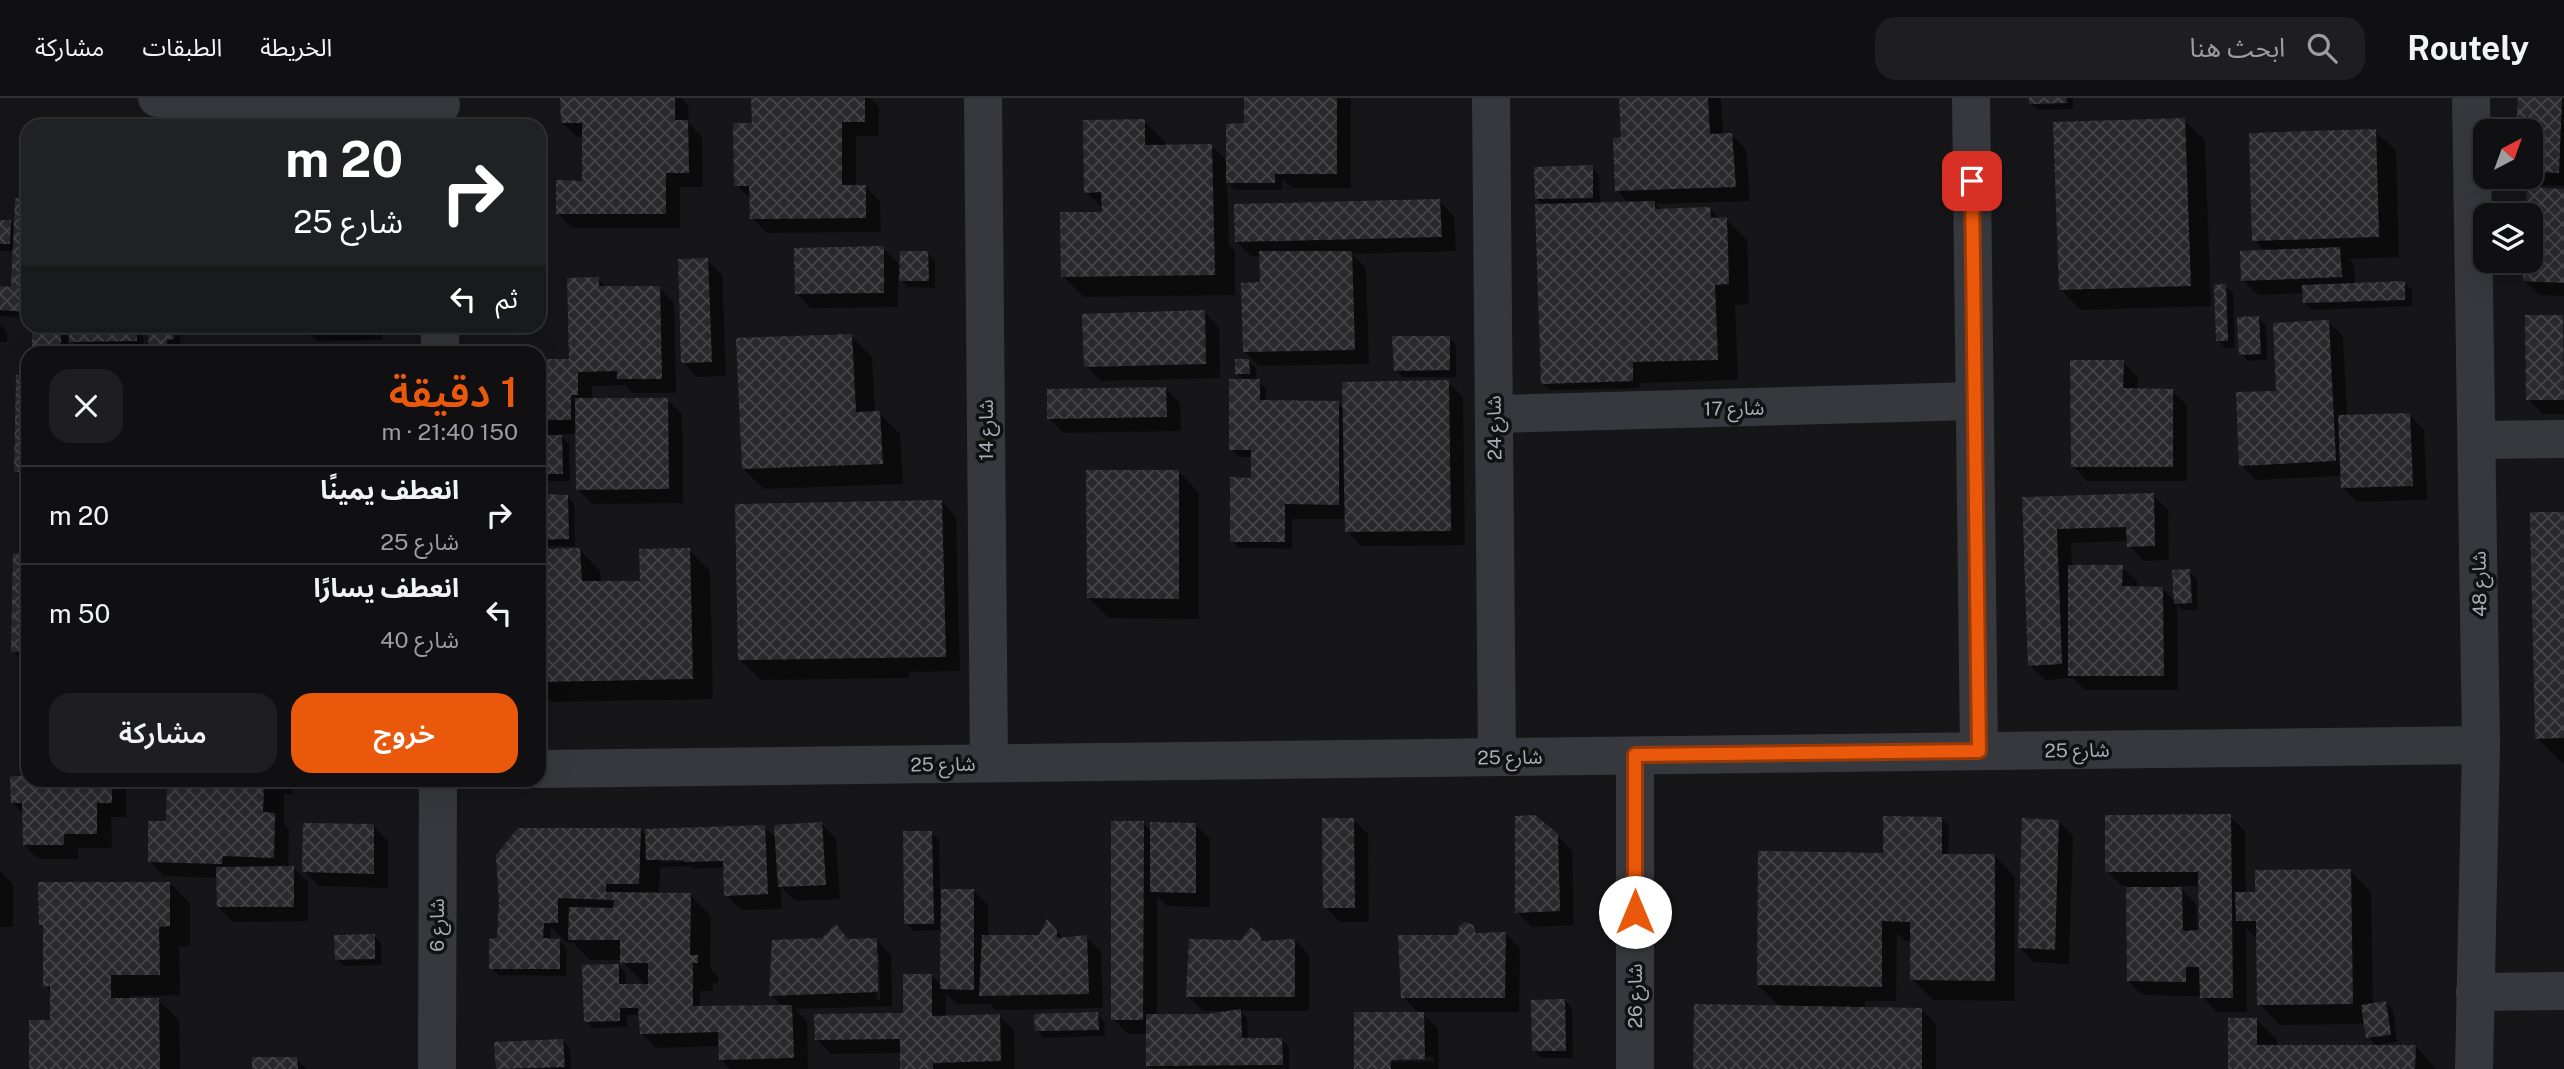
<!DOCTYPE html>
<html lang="ar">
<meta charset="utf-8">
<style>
body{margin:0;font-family:"Public Sans","Noto Sans Arabic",sans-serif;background:#1e1e20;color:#f1f3f6;direction:rtl;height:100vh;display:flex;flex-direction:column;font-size:26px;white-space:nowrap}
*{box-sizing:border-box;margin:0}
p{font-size:23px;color:#9c9d9f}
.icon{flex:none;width:38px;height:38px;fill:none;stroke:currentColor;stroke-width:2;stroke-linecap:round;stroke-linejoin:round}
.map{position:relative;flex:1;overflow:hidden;direction:ltr}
.side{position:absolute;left:21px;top:248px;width:525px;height:441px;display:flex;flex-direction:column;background:#101012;border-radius:21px;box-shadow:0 7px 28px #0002,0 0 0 2px #303032;direction:rtl}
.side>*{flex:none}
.hud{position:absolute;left:21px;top:21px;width:525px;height:214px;border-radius:21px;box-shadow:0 7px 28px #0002,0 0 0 2px #303032;direction:rtl;background:#202124;color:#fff;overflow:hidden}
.needle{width:46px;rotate:41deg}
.controls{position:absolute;left:2473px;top:21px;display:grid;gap:14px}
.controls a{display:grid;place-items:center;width:70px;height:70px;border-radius:14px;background:#101012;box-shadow:0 7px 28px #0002,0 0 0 2px #303032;font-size:35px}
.pin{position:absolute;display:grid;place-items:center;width:60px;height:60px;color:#fff;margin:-30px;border-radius:14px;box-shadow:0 4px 10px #0006}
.me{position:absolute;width:77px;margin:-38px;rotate:0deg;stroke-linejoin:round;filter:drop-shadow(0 0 5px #0008)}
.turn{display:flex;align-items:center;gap:24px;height:147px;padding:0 28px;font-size:32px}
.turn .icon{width:91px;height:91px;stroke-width:2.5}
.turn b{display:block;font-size:49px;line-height:60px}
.then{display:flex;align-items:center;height:66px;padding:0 28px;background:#0003;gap:14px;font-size:26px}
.round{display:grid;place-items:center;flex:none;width:74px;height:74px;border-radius:21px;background:#1e1e20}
.headline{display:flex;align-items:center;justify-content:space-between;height:119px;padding:0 28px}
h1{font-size:42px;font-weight:600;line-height:52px;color:#ea580c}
.button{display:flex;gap:14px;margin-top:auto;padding:14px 28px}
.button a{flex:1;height:80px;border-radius:21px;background:#ea580c;color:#fff;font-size:28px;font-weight:600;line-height:80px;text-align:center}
.button a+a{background:#1e1e20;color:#f1f3f6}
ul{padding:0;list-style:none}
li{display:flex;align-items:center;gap:21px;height:98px;padding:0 28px;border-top:2px solid #303032}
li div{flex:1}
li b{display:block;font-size:26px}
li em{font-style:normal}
header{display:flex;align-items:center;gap:42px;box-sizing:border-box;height:98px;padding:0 35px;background:#101012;border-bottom:2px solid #303032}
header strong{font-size:33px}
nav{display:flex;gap:38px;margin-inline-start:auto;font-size:24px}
.search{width:490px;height:63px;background:#1e1e20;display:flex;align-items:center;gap:18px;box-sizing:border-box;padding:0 24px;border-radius:21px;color:#9c9d9f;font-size:26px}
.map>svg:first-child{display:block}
.shadow{fill:#0007;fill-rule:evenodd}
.building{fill:url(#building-cross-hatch)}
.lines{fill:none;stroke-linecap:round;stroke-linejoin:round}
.minor{stroke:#37383d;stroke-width:38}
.route-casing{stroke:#983908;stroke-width:18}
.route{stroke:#ea580c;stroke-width:12}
.labels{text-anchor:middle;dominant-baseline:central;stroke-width:7;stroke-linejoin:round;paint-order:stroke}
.street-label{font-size:19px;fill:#a8adb8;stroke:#111113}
</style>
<header>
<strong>Routely</strong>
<div class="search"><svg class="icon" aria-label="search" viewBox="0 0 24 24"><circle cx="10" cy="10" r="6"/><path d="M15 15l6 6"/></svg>ابحث هنا</div>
<nav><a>الخريطة</a><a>الطبقات</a><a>مشاركة</a></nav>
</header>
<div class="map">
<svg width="2564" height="971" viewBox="0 0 2564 971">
<defs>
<pattern id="building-cross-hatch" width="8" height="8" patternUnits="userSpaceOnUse" patternTransform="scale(1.75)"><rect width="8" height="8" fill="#29292c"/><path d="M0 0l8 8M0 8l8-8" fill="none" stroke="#454548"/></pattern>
</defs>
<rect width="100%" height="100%" fill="#161618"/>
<g class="shadow">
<polygon points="562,0 681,0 688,7 689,25 702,39 703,89 680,89 680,130 572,130 558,115 584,84 584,39 577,39 562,25"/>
<polygon points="753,0 870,0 879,9 879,38 856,38 856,89 866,89 880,104 881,134 767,135 752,120 752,102 736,87 754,27"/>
<polygon points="1245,0 1351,0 1351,90 1292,90 1282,81 1282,92 1235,92 1227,84 1229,147 1235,153 1235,197 1084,199 1063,178 1104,115 1104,112 1086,94 1144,23 1165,44 1165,48 1211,47 1228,64 1246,27"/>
<polygon points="1621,0 1721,0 1723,37 1732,37 1746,52 1750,103 1656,106 1662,112 1709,111 1720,121 1726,121 1747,142 1749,206 1735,207 1738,282 1640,285 1640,290 1550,292 1543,285 1543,108 1536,100 1592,69 1599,77 1600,106 1629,105 1617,93 1623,41"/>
<polygon points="2031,0 2073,0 2073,11 2038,12 2031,5"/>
<polygon points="2519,0 2564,0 2564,88 2531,87 2523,79 2530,79 2530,33 2518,33"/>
<polygon points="2184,22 2205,42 2211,208 2081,212 2060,191"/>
<polygon points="2375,33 2396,53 2399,159 2349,161 2354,166 2355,186 2404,184 2412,192 2412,208 2312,212 2304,205 2304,195 2258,197 2243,182 2266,154 2254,142"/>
<polygon points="2529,91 2564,93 2564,198 2540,197 2525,183 2526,163 2530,163"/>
<polygon points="28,102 28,220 0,218 0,190 13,191 14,153 0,153 0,123 10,123 15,129"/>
<polygon points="1439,103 1454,118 1456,153 1352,156 1366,170 1369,266 1259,268 1245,254 1262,186 1261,158 1251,158 1237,144"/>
<polygon points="883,150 901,168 928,155 935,162 935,190 908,189 898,179 898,209 811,210 796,195"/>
<polygon points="707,162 722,177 726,278 697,279 683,264"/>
<polygon points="598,181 607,190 659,190 674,205 676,295 633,295 625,287 592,288 592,302 668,302 682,316 683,405 592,406 578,391 577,336 559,336 569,346 570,383 539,383 539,263 571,262"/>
<polygon points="2225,188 2233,195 2235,249 2225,250 2218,242"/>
<polygon points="1204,214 1219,229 1220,280 1101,283 1086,268"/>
<polygon points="2563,219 2564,316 2543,316 2528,301"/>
<polygon points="2258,220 2266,227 2267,262 2248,263 2241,256"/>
<polygon points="2328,224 2343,238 2347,319 2410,317 2424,332 2427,402 2357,404 2342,389 2342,378 2256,382 2241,367 2277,294"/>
<polygon points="0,227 7,234 7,244 0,244"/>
<polygon points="34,228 65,228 69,232 67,255 41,255 34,247"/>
<polygon points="70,228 142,228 144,249 79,251 71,243"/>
<polygon points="310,228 381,228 382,242 317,243 310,236"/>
<polygon points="173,231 180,239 181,248 174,248 174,256 151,256"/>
<polygon points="852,238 872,259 875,315 879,315 900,336 903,386 764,391 743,371"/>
<polygon points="1449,240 1456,247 1456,279 1403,279 1395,272"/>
<polygon points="1248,263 1256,270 1257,283 1266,290 1266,304 1338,304 1344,311 1448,284 1463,299 1465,447 1361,448 1347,433 1346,421 1292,421 1292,451 1239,450 1232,443 1252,381 1252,359 1239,359 1231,352 1244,283 1237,275"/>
<polygon points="2123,264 2138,279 2137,292 2172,293 2187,307 2187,383 2087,383 2073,368"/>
<polygon points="28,279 28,385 16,373"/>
<polygon points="1166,291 1180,305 1181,333 1064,335 1049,321"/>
<polygon points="1179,374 1199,395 1199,521 1109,520 1089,500"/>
<polygon points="2153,397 2168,412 2169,462 2144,463 2129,448 2129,443 2071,445 2072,468 2122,469 2137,483 2137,490 2162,490 2176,504 2189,473 2197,481 2198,512 2183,512 2177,506 2178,592 2085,592 2073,580 2045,582 2030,567 2024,401"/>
<polygon points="539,398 567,398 574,406 575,448 539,448"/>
<polygon points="942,404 956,419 960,573 909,574 909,580 761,582 740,562"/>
<polygon points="2564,416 2564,665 2562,665 2537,640"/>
<polygon points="580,452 600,473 601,485 642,484 689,452 710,473 713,601 551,604 539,592 539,453"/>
<polygon points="28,457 28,569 13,553"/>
<polygon points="28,639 28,682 126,682 126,719 111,719 112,750 78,750 78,761 39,761 24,747 24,716 12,704 24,680"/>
<polygon points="266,682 292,682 292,696 284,696 284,726 289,731 288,770 293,770 308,784 308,823 233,824 218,809 218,780 164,778 149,763 168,727"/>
<path d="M2230,718L2245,733L2246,795H2257L2350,773L2371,794L2373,907L2386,905L2393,912L2397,944L2379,946V948H2416L2436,971H2230L2256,921L2277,942V949L2377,948L2368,939L2366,926L2280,927L2259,906L2258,842L2246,830L2247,914H2216L2202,898L2143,897L2128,883L2127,788H2122L2107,773ZM2178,788H2200L2201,834H2197L2196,806Z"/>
<polygon points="1941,720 1949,728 1948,757 1995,758 2015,779 2015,903 1933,902 1912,881 1912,843 1905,843 1897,835 1896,903 1865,903 1865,910 1922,912 1936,926 1936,971 1695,971 1780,909 1758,887 1885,757"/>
<polygon points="1354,722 1368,736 1369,824 1340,824 1325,809"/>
<polygon points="2058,723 2073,738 2069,866 2034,864 2020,850"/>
<polygon points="1143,725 1152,734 1195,726 1210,741 1210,809 1167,808 1157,799 1157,918 1225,916 1225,913 1203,913 1188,899 1242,844 1258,837 1265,844 1295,842 1309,857 1309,913 1240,913 1247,920 1248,942 1281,941 1289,949 1289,971 1151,971 1147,967 1147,936 1128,936 1113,921"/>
<path d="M822,726L836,741L840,801L795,803L781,789L782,811L741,812L726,797L725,769L693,771L691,768L660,769L659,797H690L711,818L710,870L718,879V885H713V893H700V910L783,909L771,897L836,828L850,843L877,842L891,857L892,908L795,911L807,923L808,971H730L720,961V948L656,950L641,935L640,917H627V929L593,930L585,923L618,867L626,875V888L645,887L621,862H590L573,845H567L551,829L550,842H559L567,850L566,878L498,877L491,870L498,842L640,731L647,739L764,729L777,741ZM660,760H692V763L660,764ZM876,855H879L880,902H877Z"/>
<polygon points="374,728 388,743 388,790 319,788 304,773"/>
<polygon points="932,735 939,742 940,793 973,792 988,807 988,839 1040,839 1048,824 1064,841 1086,839 1101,854 1103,910 996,912 990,906 957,906 946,895 946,919 999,918 1014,932 1015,971 902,971 901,955 831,956 817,941 905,917 931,877 942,888 942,832 913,833 906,825"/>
<polygon points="1557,737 1572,753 1574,827 1532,829 1517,814"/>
<polygon points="0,773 13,786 13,829 0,829"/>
<polygon points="170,785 190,806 190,848 179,849 180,897 131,898 131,902 158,902 179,922 180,971 30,971 52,924 51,895 45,888 45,830 41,826"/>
<path d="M1472,829L1480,837L1505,835L1520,850L1519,914H1421L1438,930L1439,971H1356L1420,916L1403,899L1458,838ZM1434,959V963L1391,964L1388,961Z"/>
<polygon points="374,838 381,845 382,867 344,868 336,861"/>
<polygon points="1565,903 1572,910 1573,960 1541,960 1534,952"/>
<polygon points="1097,916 1104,923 1105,938 1044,940 1037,933"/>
<polygon points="563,943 570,950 571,971 497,971 496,945"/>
<polygon points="296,960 307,971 254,971"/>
</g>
<g class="building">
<polygon points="560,0 675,0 675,22 688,22 689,75 666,75 666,116 556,116 556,82 582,83 582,25 561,25"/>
<polygon points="751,0 865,0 865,24 842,24 842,87 866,87 866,120 750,121 749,88 734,88 733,25 752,25"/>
<polygon points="1244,0 1337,0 1337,76 1275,76 1275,85 1226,85 1226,26 1244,25"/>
<polygon points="1619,0 1708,0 1710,36 1732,35 1736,89 1615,93 1613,40 1621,39"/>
<polygon points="2029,0 2066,0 2067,5 2029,6"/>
<polygon points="2518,0 2562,0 2559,75 2530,74 2530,33 2516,33"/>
<polygon points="2185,20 2191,188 2059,192 2053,24"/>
<polygon points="1145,21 1145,47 1212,46 1215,177 1061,179 1060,114 1102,114 1101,94 1084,95 1083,22"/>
<polygon points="2376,31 2379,139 2252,143 2249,35"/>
<polygon points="1593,67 1593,100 1535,101 1534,69"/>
<polygon points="2527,89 2564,91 2564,185 2523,183 2524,163 2530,163 2530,117 2526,117"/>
<polygon points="15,100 28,101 28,214 0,212 0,188 11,189"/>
<polygon points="1440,101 1442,139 1235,144 1234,106"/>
<polygon points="1655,103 1655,111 1710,109 1711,120 1727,119 1729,186 1715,187 1718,262 1633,264 1633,283 1541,286 1535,106"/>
<polygon points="0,122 11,122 10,146 0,146"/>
<polygon points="884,148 884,195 795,196 794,150"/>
<polygon points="2340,149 2342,179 2241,183 2240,153"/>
<polygon points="900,153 928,153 929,183 899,183"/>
<polygon points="1259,153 1352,153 1355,252 1243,254 1241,185 1260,184"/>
<polygon points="708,160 712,264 681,265 678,161"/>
<polygon points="599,179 599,188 660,188 662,281 617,281 617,273 578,274 578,297 571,297 571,322 539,322 539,261 569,261 567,180"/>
<polygon points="2405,183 2405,202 2303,205 2302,187"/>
<polygon points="2226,186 2228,243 2216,243 2214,187"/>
<polygon points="1205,212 1206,266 1084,269 1082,216"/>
<polygon points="2525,217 2563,217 2564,302 2526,302"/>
<polygon points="2259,218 2261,256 2239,257 2237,219"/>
<polygon points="2329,222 2336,363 2239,368 2236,294 2276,293 2273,225"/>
<polygon points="32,228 61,228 61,249 32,248"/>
<polygon points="69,228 137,228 137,243 69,244"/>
<polygon points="308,228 375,228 375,235 308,237"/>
<polygon points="174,230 174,241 167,242 168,256 149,256 148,231"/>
<polygon points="852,236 856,314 880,313 883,366 742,371 736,240"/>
<polygon points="1392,238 1450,238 1450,272 1394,273"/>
<polygon points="1235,261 1249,261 1250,276 1235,276"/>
<polygon points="2070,262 2124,262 2123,290 2173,291 2173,369 2071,369"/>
<polygon points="16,277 28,277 28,374 14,374"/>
<polygon points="1229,281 1260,281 1260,302 1339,303 1339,407 1285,406 1285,444 1230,444 1230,379 1251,380 1251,352 1229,352"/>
<polygon points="1449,282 1451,433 1345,434 1342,284"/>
<polygon points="1166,289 1167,319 1047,321 1047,291"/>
<polygon points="575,300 668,300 669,391 576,392"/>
<polygon points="2410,315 2413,388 2341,390 2338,317"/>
<polygon points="539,337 562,337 563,376 539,376"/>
<polygon points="1086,372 1179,372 1179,501 1087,500"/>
<polygon points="2154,395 2155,448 2127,449 2126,429 2057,431 2062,566 2028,568 2022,399"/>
<polygon points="539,396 568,397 569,441 539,442"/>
<polygon points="942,402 946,559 738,562 735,406"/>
<polygon points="2530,414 2564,414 2564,640 2535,641"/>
<polygon points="580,450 582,483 640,483 639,451 690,450 693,581 539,584 539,451"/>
<polygon points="13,455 28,455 28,554 11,554"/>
<polygon points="2068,467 2123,467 2122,488 2163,489 2164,578 2068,578"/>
<polygon points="2190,471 2192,505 2174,506 2172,472"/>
<polygon points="22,637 28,637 28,682 112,682 112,705 97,705 97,736 64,736 64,747 23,747 22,705 11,705 10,678 22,678"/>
<polygon points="167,682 285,682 285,689 264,688 263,714 275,715 274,760 223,758 222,766 148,764 148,723 166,723"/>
<polygon points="2231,716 2233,900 2200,900 2199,869 2186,869 2186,884 2127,883 2126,789 2182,789 2183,833 2199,832 2198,774 2105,774 2105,717"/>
<polygon points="1535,717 1558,736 1560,813 1515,815 1515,718"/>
<polygon points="1883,718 1942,719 1942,756 1995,756 1995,883 1910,882 1910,824 1882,823 1882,889 1757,887 1758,753 1883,755"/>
<polygon points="1322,720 1354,720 1355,810 1323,810"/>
<polygon points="2022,720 2059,722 2055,852 2018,850"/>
<polygon points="1111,723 1144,723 1143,922 1111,922"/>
<polygon points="822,724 826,787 778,789 774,727"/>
<polygon points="1150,724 1196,725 1196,795 1150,794"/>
<polygon points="303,725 374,726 374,776 302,774"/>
<polygon points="765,727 768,796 724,798 723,763 684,764 684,762 646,762 645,731"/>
<polygon points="518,730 641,730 639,786 606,786 606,794 691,795 690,857 698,857 698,865 693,865 693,908 792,907 794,960 719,962 718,934 640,936 638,910 620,910 620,923 584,924 582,867 619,866 619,886 648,886 648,865 620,865 620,842 568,842 569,809 613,810 614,802 558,800 558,825 544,825 543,840 560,841 560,871 489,871 489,841 497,840 499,805 496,757"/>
<polygon points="903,733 932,733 934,826 904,826"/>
<polygon points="294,768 294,809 217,809 216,769"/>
<polygon points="2351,771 2353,906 2257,907 2256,823 2236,823 2235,794 2255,794 2255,772"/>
<polygon points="38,784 170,784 170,828 159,829 160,877 111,877 111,900 159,900 160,971 29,971 29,922 50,922 50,888 43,889 43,827 39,827"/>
<polygon points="941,791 974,791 974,892 940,891"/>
<polygon points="1047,821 1057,833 1057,840 1087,837 1089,896 979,898 982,837 1039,837"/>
<polygon points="1465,824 1473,827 1476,835 1506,834 1505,900 1401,900 1398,837 1457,837 1460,827"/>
<polygon points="836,826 848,841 877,840 878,894 769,898 772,842 822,840"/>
<polygon points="1251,829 1259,835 1262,843 1295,841 1295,899 1186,899 1189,841 1241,842"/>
<polygon points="375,836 375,861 335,862 334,837"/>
<polygon points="903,876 932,876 932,918 1000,916 1001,963 933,965 933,971 900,971 900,941 815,942 814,916 903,915"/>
<polygon points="1565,901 1566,953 1532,953 1531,902"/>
<polygon points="2386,903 2391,937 2366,940 2361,907"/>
<polygon points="1694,906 1922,910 1922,971 1693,971"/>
<polygon points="1241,911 1242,940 1282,940 1283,967 1146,968 1146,916 1208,916"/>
<polygon points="1098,914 1099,932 1035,933 1034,916"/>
<polygon points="1354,914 1424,914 1425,961 1391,962 1391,971 1354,971"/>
<polygon points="2228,920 2257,920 2257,947 2416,947 2415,971 2228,971"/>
<polygon points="563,941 565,969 496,971 494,944"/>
<polygon points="252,959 297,959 298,971 252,971"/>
</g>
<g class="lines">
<g class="minor">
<polyline points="157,0 441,7"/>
<polyline points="983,0 989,665"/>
<polyline points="1491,0 1497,659"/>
<polyline points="1971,0 1979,653"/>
<polyline points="2471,0 2481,647 2474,971"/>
<polyline points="440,256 440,228"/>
<polyline points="1494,316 1975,303"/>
<polyline points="2477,342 2564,341"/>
<polyline points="1635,658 1635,971"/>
<polyline points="539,671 2481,647"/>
<polyline points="2475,894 2564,893"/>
<polyline points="437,971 438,682"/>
</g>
</g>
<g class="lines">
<g class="route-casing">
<polyline id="route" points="1635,814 1635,657 1979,653 1972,83"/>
</g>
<use href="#route" class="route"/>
</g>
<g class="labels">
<g class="street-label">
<text transform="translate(1734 310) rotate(-1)">شارع 17</text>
<text transform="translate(1494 330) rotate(-91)">شارع 24</text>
<text transform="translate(986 332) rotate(-90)">شارع 14</text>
<text transform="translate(2479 486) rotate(-91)">شارع 48</text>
<text transform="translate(2077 652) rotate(-1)">شارع 25</text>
<text transform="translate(1510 659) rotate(-1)">شارع 25</text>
<text transform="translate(943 666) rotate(-1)">شارع 25</text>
<text transform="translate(437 827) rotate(-90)">شارع 6</text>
<text transform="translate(1635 898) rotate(-90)">شارع 26</text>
</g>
</g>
</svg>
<div class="controls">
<a><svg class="needle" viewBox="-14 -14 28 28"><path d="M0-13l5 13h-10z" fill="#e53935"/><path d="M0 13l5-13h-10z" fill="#9c9d9f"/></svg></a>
<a><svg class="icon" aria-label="layers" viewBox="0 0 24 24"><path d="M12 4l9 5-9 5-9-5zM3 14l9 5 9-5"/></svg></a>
</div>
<div class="pin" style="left:1972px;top:83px;background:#d93025"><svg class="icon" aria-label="arrive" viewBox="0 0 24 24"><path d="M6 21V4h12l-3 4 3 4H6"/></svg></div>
<svg class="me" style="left:1635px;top:814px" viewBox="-20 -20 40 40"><circle r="19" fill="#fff"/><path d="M0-13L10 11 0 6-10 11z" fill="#ea580c"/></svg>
<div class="hud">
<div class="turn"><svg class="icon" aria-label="right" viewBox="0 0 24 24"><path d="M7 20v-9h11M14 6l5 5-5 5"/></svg><div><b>20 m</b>شارع 25</div></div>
<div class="then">ثم<svg class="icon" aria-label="left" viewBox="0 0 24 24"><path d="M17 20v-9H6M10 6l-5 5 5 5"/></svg></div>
</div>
<section class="side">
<div class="headline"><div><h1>1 دقيقة</h1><p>150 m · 21:40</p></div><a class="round"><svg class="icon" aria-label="close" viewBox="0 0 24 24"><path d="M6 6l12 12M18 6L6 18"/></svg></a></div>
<ul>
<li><svg class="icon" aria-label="right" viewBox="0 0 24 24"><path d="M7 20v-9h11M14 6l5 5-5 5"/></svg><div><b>انعطف يمينًا</b><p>شارع 25</p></div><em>20 m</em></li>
<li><svg class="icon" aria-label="left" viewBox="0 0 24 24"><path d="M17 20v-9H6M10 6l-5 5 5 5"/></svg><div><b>انعطف يسارًا</b><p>شارع 40</p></div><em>50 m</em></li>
</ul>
<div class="button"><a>خروج</a><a>مشاركة</a></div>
</section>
</div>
